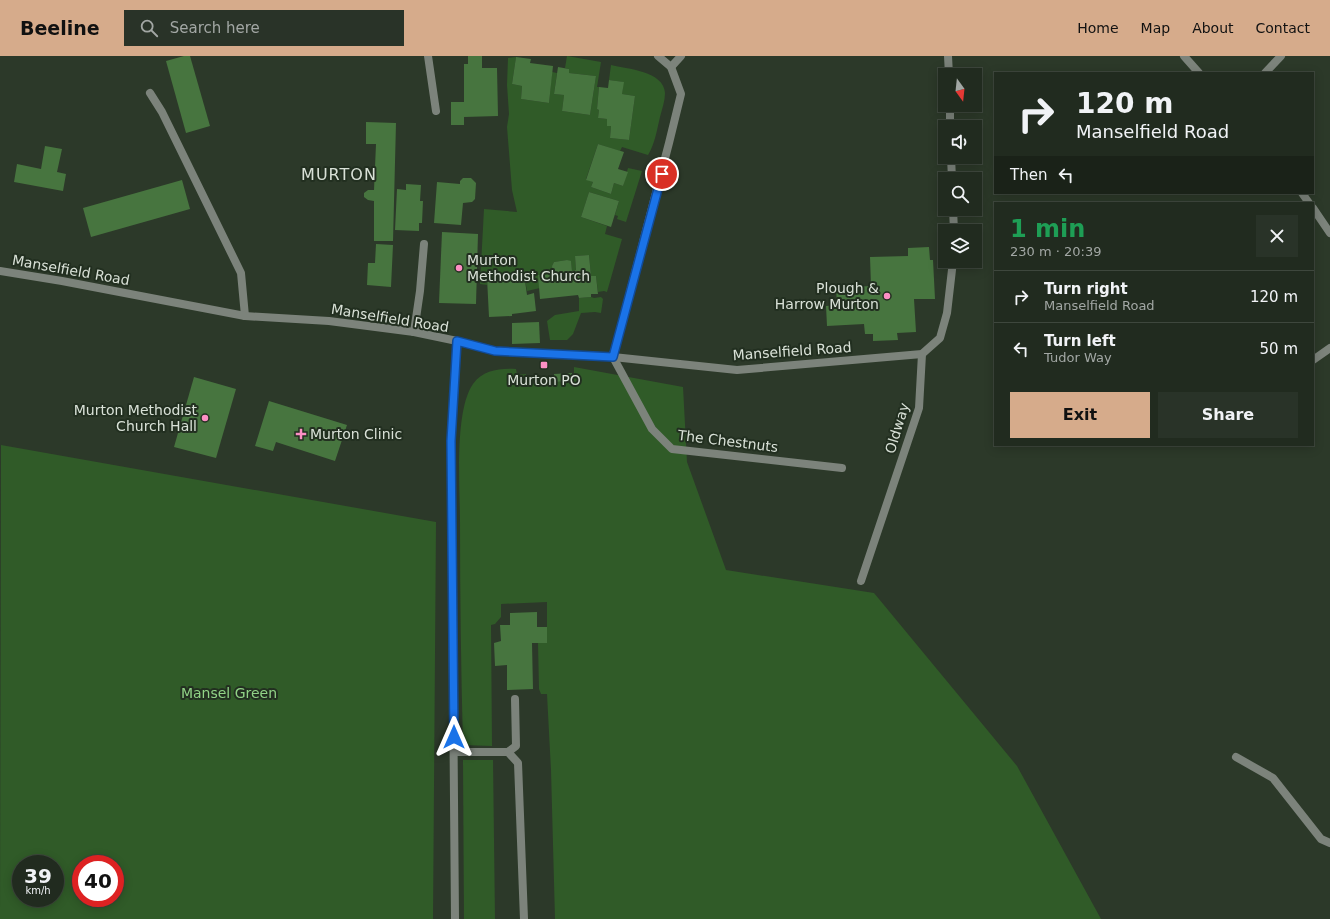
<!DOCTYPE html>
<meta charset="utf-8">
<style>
body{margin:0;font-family:"DejaVu Sans",sans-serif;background:#293328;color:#f1f3f6;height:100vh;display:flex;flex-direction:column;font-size:15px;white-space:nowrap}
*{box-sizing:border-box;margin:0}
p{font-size:13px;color:#a2a7a4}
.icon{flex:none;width:22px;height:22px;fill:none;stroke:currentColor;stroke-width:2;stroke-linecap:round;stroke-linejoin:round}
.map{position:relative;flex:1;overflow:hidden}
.details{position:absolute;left:994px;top:146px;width:320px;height:244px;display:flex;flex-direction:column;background:#212b1f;border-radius:0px;box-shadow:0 2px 10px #0003,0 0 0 1px #3e473d}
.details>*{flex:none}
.top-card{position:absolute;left:994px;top:16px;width:320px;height:122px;border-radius:0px;box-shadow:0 2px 10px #0003,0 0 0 1px #3e473d;background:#212b1f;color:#f1f3f6;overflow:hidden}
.needle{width:26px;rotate:165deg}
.fabs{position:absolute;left:938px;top:12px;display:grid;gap:8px}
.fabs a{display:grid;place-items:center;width:44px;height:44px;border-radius:0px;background:#212b1f;box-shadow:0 2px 10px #0003,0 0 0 1px #3e473d;font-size:20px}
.speed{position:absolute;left:12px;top:799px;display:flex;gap:8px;font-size:20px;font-weight:700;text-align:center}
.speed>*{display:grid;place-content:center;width:52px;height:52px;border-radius:50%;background:#212b1f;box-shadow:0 2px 10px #0003,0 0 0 1px #3e473d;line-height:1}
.speed small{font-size:10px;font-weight:400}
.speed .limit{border:6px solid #d22;background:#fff;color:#111}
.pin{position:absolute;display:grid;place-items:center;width:34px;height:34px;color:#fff;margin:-17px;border:2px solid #fff;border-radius:50%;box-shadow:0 1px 4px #0007}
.me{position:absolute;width:44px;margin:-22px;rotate:0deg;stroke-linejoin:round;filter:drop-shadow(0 0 3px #0008)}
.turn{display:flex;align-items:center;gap:14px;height:84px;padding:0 16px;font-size:18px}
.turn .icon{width:52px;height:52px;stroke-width:2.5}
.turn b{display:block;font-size:28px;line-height:34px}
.then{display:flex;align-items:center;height:38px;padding:0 16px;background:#0003;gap:8px;font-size:15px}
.round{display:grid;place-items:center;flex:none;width:42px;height:42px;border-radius:0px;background:#293328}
.headline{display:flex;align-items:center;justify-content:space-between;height:68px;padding:0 16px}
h1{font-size:24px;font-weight:800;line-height:30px;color:#1e9e55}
.primary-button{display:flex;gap:8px;margin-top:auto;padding:8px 16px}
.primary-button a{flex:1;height:46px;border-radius:0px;background:#d6ab8b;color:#111;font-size:16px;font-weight:800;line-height:46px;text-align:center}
.primary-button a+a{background:#293328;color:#f1f3f6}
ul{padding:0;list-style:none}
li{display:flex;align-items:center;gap:12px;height:52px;padding:0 16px;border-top:1px solid #3e473d}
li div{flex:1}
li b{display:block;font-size:15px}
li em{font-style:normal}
header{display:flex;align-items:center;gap:24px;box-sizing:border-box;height:56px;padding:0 20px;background:#d6ab8b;color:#111}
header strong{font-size:19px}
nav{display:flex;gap:22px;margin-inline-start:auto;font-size:14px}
.search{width:280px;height:36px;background:#293328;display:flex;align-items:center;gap:10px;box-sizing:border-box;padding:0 14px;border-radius:0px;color:#a2a7a4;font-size:15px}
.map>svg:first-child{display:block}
.green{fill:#305b28;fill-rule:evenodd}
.building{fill:#47753f}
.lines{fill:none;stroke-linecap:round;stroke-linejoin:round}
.service{stroke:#7c837b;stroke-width:8}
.minor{stroke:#7c837b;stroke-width:8}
.tertiary{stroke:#7c837b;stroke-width:8}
.route-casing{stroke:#114b97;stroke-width:10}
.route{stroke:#1a73e8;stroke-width:7}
.poi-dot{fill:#fc8fc3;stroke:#222f20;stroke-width:1.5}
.labels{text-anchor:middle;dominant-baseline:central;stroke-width:4;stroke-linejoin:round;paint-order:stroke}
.poi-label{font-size:14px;fill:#d9e1d7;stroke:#222f20;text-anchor:start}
.street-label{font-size:14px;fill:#d9e1d7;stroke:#222f20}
.park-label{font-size:14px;fill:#91d386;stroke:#222f20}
.quarter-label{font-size:16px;letter-spacing:1px;fill:#d9e1d7;stroke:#222f20}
</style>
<header>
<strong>Beeline</strong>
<div class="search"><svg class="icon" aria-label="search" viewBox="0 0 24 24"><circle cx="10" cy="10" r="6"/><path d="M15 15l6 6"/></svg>Search here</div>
<nav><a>Home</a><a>Map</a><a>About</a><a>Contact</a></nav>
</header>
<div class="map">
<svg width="1330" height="863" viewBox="0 0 1330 863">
<rect width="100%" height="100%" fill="#2c3929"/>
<g class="green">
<path d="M567,0L601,6L597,31H599L597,53L599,54L598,62L607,63V70H611L610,82L629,84L635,40L622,38L623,26L609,24L611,9C627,13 664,15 665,37C665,45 662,53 660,61C657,73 655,88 648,99L622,91L620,95L598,88L586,123L593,126L591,131L611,138L614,127L623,130L628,112L642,115L626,166L617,163L618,160L615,159L619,145L589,136L581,161L607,170L605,178L622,183L607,236L604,235L598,236L596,220H591L589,199L575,200L576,214L572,215L571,206L567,204L554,206L552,210L553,218L538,219L540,232L527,235L524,218L510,221L487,222V229L480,228L484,153L517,156L512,134L507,71L509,58L507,29L508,2L516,1L512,28L522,30L521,43L549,47L552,16L557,17L554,38L564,39L562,55L590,59L596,20L569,17V13L565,12Z"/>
<polygon points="591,241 594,242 601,241 603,243 601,257 595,256 581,257 573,278 567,284 550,284 547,265 555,259 579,255 579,242"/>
<path d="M574,311L683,331L687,406L726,514L874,537L1017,710L1101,863H555L551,714L547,638H541L539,633L538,587L547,586V546L501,548V561L495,568L491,569L492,690L463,689C461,615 460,540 460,465C460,432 454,355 473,328C483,314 500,312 516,313L517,319L526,318V328L574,325Z"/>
<path d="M1,389L436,466L433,863H0ZM21,808H55V842H21ZM81,808H115V842H81Z"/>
<polygon points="463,704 493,704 495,863 464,863"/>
</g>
<g class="building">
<polygon points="184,0 190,0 210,70 186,77 166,5"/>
<polygon points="468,0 482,0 482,12 497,12 498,60 464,61 464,69 451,69 451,46 464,46 464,8 468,8"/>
<polygon points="516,1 531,3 530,7 553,10 549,47 521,43 522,30 512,28"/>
<polygon points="558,11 569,13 569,17 596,20 590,59 562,55 564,39 554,38"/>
<polygon points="609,24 624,26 622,38 635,40 629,84 610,82 611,70 607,70 607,63 598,62 599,54 597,53 599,31 608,32"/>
<polygon points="366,66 396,67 393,185 374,185 374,145 368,144 364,141 364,137 368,134 374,134 376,88 366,88"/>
<polygon points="598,88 624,96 618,113 628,116 623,130 614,127 611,138 591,131 593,126 586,124"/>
<polygon points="45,90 62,93 57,116 66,118 63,135 14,126 17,108 41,113"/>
<polygon points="463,122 471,122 476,127 475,143 472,146 463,147 461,169 434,167 437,126 460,128 460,125"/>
<polygon points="182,124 190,153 91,181 83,152"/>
<polygon points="406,128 421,129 420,145 423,145 422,167 419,167 419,175 395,174 397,133 406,134"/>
<polygon points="589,136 619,145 611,171 581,161"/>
<polygon points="442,176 478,178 476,248 439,247"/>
<polygon points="376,188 393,189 391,231 367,229 368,207 375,207"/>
<polygon points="929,191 930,204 933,204 935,243 914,243 916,276 897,277 898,284 873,285 873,278 865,278 864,268 827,270 826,250 837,249 836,232 871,230 870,201 908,200 908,192"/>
<polygon points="589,199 591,220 596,220 598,238 591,238 591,241 579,242 578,239 540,243 538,219 553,218 552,210 554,206 567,204 571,205 572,215 576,214 575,200"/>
<polygon points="524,218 527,239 534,237 536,255 512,258 512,260 489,261 487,222 510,221"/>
<polygon points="539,266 540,287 512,288 512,267"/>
<polygon points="572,317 572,325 554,326 554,318"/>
<polygon points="194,321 236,333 216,402 174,391"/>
<polygon points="269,345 347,369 335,405 276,386 273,395 255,390"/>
<polygon points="537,556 537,571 547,571 547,587 532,587 533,633 507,634 507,609 495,610 494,587 501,585 500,569 510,569 510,557"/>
</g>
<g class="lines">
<g class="service">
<polyline points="150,37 162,56 241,217 245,260"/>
<polyline points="454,696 508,696 516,690 515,643"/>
<polyline points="508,696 518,707 524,863"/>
</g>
<g class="minor">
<polyline points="428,0 436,55"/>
<polyline points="658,0 671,11 681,38 669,87 613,301 652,373 672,393 842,412"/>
<polyline points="1184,0 1199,17"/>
<polyline points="671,11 681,0"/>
<polyline points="1265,17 1281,0"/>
<polyline points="1302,137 1309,147"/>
<polyline points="1313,152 1330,177"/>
<polyline points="414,276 420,235 424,188"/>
<polyline points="1313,304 1330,292"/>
<polyline points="861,525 919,352 922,298"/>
<polyline points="1236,701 1273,722 1321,783 1330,787"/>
</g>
<g class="tertiary">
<polyline points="948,0 949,19"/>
<polyline points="950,49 950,71"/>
<polyline points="951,101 952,123"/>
<polyline points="953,153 954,175"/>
<polyline points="0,215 62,225 245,260 329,265 414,276 457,285 495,295 613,301 737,314 922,298 940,282 947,257 953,205"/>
<polyline points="455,863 451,385 457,285"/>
</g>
</g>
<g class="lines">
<g class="route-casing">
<polyline id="route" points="454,681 451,385 457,285 495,295 613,301 662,118"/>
</g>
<use href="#route" class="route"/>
</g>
<g class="poi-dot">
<circle cx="459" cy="212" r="4"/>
<circle cx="887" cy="240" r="4"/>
<rect x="540" y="305" width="8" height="8" rx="2"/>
<circle cx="205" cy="362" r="4"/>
<path d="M299 372h4v4h4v4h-4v4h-4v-4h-4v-4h4z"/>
</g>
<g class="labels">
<g class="poi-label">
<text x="467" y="204">Murton<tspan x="467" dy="16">Methodist Church</tspan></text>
<text x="879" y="232" text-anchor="end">Plough &amp;<tspan x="879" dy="16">Harrow Murton</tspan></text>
<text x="544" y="324" text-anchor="middle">Murton PO</text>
<text x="197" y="354" text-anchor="end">Murton Methodist<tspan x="197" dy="16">Church Hall</tspan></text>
<text x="310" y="378">Murton Clinic</text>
</g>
<g class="street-label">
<text transform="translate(71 214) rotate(10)">Manselfield Road</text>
<text transform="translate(390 262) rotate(9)">Manselfield Road</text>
<text transform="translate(792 295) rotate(-4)">Manselfield Road</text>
<text transform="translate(897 372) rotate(-73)">Oldway</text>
<text transform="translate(728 385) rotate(7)">The Chestnuts</text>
</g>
<g class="park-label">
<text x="229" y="637">Mansel Green</text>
</g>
<g class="quarter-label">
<text x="339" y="118">MURTON</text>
</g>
</g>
</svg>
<div class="fabs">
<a><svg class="needle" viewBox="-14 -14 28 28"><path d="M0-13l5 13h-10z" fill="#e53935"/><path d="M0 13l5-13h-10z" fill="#a2a7a4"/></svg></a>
<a><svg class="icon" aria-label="sound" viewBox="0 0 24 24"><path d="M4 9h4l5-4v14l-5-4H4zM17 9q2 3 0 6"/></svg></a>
<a><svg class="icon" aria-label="search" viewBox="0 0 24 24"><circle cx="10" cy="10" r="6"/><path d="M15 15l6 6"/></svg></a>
<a><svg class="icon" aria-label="layers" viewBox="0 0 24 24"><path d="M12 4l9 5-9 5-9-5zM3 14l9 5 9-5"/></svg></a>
</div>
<div class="speed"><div>39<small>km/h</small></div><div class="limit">40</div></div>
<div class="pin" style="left:662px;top:118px;background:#d93025"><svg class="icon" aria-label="arrive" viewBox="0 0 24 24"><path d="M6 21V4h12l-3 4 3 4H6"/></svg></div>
<svg class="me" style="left:454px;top:681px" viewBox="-20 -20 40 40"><path d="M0-17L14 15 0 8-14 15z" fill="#1a73e8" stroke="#fff" stroke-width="4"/></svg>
<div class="top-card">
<div class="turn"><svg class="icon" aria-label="right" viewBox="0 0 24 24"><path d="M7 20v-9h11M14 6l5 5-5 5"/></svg><div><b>120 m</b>Manselfield Road</div></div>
<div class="then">Then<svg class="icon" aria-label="left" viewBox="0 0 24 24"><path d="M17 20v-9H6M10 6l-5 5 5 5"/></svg></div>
</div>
<section class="details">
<div class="headline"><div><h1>1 min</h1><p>230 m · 20:39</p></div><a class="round"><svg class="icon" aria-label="close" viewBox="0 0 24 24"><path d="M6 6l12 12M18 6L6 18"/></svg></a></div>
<ul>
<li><svg class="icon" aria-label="right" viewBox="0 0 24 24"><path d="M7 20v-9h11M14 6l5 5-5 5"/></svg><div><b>Turn right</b><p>Manselfield Road</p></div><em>120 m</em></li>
<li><svg class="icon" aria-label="left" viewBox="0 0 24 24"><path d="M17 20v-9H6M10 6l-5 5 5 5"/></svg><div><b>Turn left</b><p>Tudor Way</p></div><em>50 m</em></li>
</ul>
<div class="primary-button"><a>Exit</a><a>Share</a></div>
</section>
</div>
